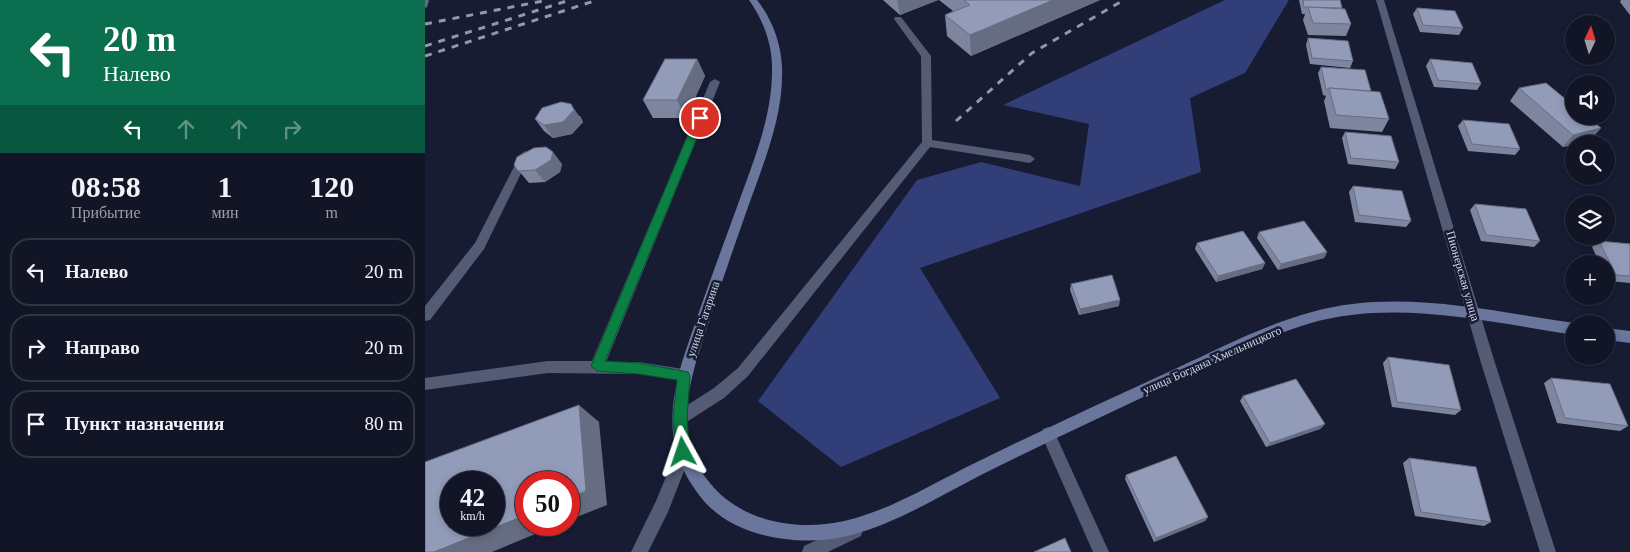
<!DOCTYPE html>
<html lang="ru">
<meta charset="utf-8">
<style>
body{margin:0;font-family:Georgia,serif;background:#1a1e2e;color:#f1f3f6;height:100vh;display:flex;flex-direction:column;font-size:19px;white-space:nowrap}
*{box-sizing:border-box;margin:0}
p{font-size:16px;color:#9c9fa7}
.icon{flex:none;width:28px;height:28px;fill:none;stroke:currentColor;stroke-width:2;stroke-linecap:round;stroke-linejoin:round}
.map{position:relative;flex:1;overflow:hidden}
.sheet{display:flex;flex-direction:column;background:#111526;width:425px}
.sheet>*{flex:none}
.top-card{background:#0b6e4f;color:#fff;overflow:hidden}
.needle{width:32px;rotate:4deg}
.fabs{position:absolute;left:1140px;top:15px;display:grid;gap:10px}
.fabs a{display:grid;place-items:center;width:50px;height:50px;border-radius:50%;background:#111526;box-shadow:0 2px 8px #0003,0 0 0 1px #303443;font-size:25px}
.speed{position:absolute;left:15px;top:471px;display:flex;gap:10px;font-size:25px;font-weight:700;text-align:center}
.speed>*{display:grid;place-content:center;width:65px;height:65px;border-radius:50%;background:#111526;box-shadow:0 2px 8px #0003,0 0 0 1px #303443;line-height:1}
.speed small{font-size:12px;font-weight:400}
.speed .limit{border:8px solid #d22;background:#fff;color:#111}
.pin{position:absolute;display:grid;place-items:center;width:42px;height:42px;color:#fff;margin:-21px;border:2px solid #fff;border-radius:50%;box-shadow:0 1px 5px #0007}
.me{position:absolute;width:55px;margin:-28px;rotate:355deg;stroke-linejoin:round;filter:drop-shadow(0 0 4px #0008)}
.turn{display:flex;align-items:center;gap:18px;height:105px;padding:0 20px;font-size:22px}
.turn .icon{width:65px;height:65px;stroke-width:2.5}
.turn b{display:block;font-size:35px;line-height:42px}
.lanes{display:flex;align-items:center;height:48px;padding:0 20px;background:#0003;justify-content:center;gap:25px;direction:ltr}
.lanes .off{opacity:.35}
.eta{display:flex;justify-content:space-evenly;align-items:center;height:85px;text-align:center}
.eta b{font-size:30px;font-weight:700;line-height:35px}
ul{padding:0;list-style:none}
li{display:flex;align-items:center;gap:15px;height:68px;margin:0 10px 8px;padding:0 10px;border:2px solid #303443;border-radius:20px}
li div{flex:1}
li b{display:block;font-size:19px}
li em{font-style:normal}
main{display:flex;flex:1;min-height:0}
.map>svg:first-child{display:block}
.forest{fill:#313e78}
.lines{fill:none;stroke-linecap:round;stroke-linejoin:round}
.service{fill:#535b75;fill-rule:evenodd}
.minor{fill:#535b75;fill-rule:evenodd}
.tertiary{fill:#535b75;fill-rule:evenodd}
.secondary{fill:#6b769d;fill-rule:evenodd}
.rail{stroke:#9398a9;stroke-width:3;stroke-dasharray:7 7;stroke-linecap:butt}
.wall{fill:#7e869f}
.shaded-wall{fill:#666d82}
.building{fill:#929cb9;stroke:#666d82;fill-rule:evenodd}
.route{fill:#0b8043;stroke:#07532c}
.labels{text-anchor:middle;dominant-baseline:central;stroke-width:5;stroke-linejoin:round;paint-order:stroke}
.street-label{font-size:12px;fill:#d1d6e5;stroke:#171c33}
</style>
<main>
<section class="sheet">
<div class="top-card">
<div class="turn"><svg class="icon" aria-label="left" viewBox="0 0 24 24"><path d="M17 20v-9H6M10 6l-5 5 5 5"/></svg><div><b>20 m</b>Налево</div></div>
<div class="lanes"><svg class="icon" aria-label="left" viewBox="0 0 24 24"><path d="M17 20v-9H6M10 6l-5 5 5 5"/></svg><svg class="icon off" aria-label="ahead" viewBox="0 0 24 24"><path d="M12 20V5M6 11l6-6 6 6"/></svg><svg class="icon off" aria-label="ahead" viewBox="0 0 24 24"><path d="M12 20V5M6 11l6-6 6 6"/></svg><svg class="icon off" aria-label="right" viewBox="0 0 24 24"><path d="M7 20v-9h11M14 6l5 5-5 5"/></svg></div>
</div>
<div class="eta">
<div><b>08:58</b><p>Прибытие</p></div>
<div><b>1</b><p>мин</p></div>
<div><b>120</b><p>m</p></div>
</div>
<ul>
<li><svg class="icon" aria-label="left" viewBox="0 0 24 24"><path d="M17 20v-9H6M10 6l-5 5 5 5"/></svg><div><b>Налево</b></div><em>20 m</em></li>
<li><svg class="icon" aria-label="right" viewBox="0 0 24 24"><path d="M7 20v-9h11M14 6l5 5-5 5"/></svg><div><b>Направо</b></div><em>20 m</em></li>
<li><svg class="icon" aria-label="arrive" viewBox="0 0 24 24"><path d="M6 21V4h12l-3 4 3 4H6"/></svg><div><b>Пункт назначения</b></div><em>80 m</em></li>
</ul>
</section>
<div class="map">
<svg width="1205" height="552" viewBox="0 0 1205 552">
<rect width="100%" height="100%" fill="#171c33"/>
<polygon class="forest" points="800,0 864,0 820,73 765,98 776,172 495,268 575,398 416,467 333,401 492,180 556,162 655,186 664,124 578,105"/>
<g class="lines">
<g class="service">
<polygon points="470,17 476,17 506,56 507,140 605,155 610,159 605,163 505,147 323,376 299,398 260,423 255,425 250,423 248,418 250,413 289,388 313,368 497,142 496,56 469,19"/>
<polygon points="290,79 295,82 181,362 214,362 258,369 263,371 265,375 263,379 258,381 214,374 123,373 0,390 0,378 123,361 167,361 285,82"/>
<polygon points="100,151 105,155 59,249 5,320 0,321 0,306 50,243 95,155"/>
<polygon points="623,427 628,429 684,552 668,552 616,434 618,429"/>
</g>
<polygon class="minor" points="951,0 959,0 1070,363 1131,552 1115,552 1056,363"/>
<g class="tertiary">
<polygon points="258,446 263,448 266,453 243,512 223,552 206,552 231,501 253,448"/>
<polygon points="430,522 436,524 438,530 436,536 403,552 377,552 379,546"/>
</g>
<g class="secondary">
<path d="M324,0H332C347,19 356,43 357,67C359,115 339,162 323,207C305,258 287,310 271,362C263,391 257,421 265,451C268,460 275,470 281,478C312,521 369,532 419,521C467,510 510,482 554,461C619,429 685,399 750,369C795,348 839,325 887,312C971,288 1065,311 1149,323V335C1064,322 970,299 886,323C841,336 799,359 756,379C689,411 622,442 556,475C511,498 467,526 418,537C370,547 305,537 274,495C241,451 243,413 257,362C274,310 293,259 312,207C328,162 348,116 347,67C347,43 338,20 324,0Z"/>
<polygon points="1181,328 1205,331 1205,343 1181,340"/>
</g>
<g class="rail">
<polyline points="0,24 123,0"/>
<polyline points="0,46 145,0"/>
<polyline points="0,56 172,0"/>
<polyline points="531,121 607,53 699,0"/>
</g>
</g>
<g class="wall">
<polygon points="458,0 513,0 475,15"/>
<polygon points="514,0 675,0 546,56 522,36 520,15 528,11"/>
<polygon points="874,0 915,0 917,8 926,24 921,36 883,35 878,20 880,14 877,14"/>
<polygon points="1196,0 1205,0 1205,15 1195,2"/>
<polygon points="992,8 1038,28 1034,35 995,32 988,14"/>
<polygon points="883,38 928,61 925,68 885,64 881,45"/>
<polygon points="272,59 280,76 261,118 228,118 218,100"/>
<polygon points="1005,59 1056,84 1052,90 1009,87 1001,66"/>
<polygon points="896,67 946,91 964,119 957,132 905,128 899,101 901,96 898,95 893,73"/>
<polygon points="1094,88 1165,141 1149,144 1149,145 1138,147 1085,101"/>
<polygon points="155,116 158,122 147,134 128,138 119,131 110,119"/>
<polygon points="1038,120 1095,149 1090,155 1043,151 1033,126"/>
<polygon points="920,132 974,162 970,169 923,164 917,138"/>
<polygon points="137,164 135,172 120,182 104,183 89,165"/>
<polygon points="928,186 986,221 981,227 930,222 924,192"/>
<polygon points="1050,204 1115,241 1109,247 1056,241 1045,210"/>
<polygon points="834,232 902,252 899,258 853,270 832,238"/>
<polygon points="1174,241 1205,244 1205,283 1184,281 1181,276 1181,264 1175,264 1167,247"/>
<polygon points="772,243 840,263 837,269 791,282 770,249"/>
<polygon points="646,284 694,306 654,315 645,290"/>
<polygon points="963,357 1036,410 1030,415 967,407 958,363"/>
<polygon points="1126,378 1203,426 1195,431 1132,423 1119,383"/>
<polygon points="818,396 900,424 895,429 841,447 815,401"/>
<polygon points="984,458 1066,522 1059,526 990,516 978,463"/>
<polygon points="701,475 783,517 780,521 729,542 700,479"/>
</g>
<g class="shaded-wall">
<polygon points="0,0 4,0 2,7 0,8"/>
<polygon points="472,0 513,0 475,15"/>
<polygon points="628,0 675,0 546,56 545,35"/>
<polygon points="272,59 280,76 261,118 252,100"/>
<polygon points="146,104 158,122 147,134 128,138 119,125"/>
<polygon points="1176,128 1165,141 1149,144 1149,145 1138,147 1148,135"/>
<polygon points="128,152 137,164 135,172 120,182 110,170"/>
<polygon points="902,252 899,258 853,270 856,264"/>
<polygon points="840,263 837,269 791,282 793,276"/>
<polygon points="695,300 694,306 654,315 655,309"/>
<polygon points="154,405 174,422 182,505 144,520 144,498"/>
<polygon points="900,424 895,429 841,447 845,443"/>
<polygon points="101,515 101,525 132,525 67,552 9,552"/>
<polygon points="783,517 780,521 729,542 731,538"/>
</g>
<g class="building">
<polygon points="539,0 628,0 545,35 520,15 545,5"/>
<polygon points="878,0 915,0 917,8 879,7"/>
<polygon points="883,7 920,9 926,24 888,23"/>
<polygon points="992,8 1030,11 1038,28 998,25"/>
<polygon points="883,38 923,41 928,61 887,58"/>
<polygon points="240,59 272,59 252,100 218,100"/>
<polygon points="1005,59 1047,63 1056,84 1013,80"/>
<polygon points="896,67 940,70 946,91 904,88 904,89 901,89"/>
<polygon points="1121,83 1149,106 1149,116 1161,116 1176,128 1148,135 1094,88"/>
<polygon points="904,88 955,92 964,119 911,115"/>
<polygon points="136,102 146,104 149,110 138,122 119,125 110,119 117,108"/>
<polygon points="1038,120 1084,124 1095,149 1047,144"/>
<polygon points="920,132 966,136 974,162 926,158"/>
<polygon points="121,147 128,152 126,160 110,170 93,171 89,165 92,157 109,148"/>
<polygon points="928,186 977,191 986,221 934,215"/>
<polygon points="1050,204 1101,209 1115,241 1061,235"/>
<polygon points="879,221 902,252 856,264 834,232"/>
<polygon points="818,231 840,263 793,276 772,243"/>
<polygon points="1174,241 1205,244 1205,276 1191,275"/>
<polygon points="687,275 695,300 655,309 646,284"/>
<polygon points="963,357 1024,365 1036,410 972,402"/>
<polygon points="1126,378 1185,384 1203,426 1140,418"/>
<polygon points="871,379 900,424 845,443 818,396"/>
<path d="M154,405L161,491L144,498V482H101V515L9,552H0V462ZM26,482H69V525H26Z"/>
<polygon points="751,456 783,517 731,538 701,475"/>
<polygon points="984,458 1051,467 1066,522 996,512"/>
<polygon points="640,538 646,552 609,552"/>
</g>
<polygon class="route" points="275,114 280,118 180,361 214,363 263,372 265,376 262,418 265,452 263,457 258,459 253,457 251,452 248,418 252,380 214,374 172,371 166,366 270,118"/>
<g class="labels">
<g class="street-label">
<text transform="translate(1038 276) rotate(74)">Пионерская улица</text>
<text transform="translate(278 319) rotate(-71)">улица Гагарина</text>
<text transform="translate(787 360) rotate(-24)">улица Богдана Хмельницкого</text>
</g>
</g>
</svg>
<div class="fabs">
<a><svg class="needle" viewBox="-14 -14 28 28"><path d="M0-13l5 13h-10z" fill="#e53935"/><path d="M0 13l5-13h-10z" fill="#9c9fa7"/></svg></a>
<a><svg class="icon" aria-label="sound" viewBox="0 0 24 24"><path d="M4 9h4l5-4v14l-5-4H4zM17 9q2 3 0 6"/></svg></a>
<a><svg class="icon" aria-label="search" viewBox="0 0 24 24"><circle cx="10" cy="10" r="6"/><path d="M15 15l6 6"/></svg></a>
<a><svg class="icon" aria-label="layers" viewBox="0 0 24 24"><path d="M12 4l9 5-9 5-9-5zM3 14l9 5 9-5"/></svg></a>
<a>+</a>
<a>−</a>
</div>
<div class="speed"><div>42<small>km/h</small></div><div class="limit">50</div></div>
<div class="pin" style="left:275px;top:118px;background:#d93025"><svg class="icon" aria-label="arrive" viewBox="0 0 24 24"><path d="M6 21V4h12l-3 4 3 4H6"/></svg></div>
<svg class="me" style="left:258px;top:452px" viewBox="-20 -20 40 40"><path d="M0-17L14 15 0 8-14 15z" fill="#0b8043" stroke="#fff" stroke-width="4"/></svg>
</div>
</main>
